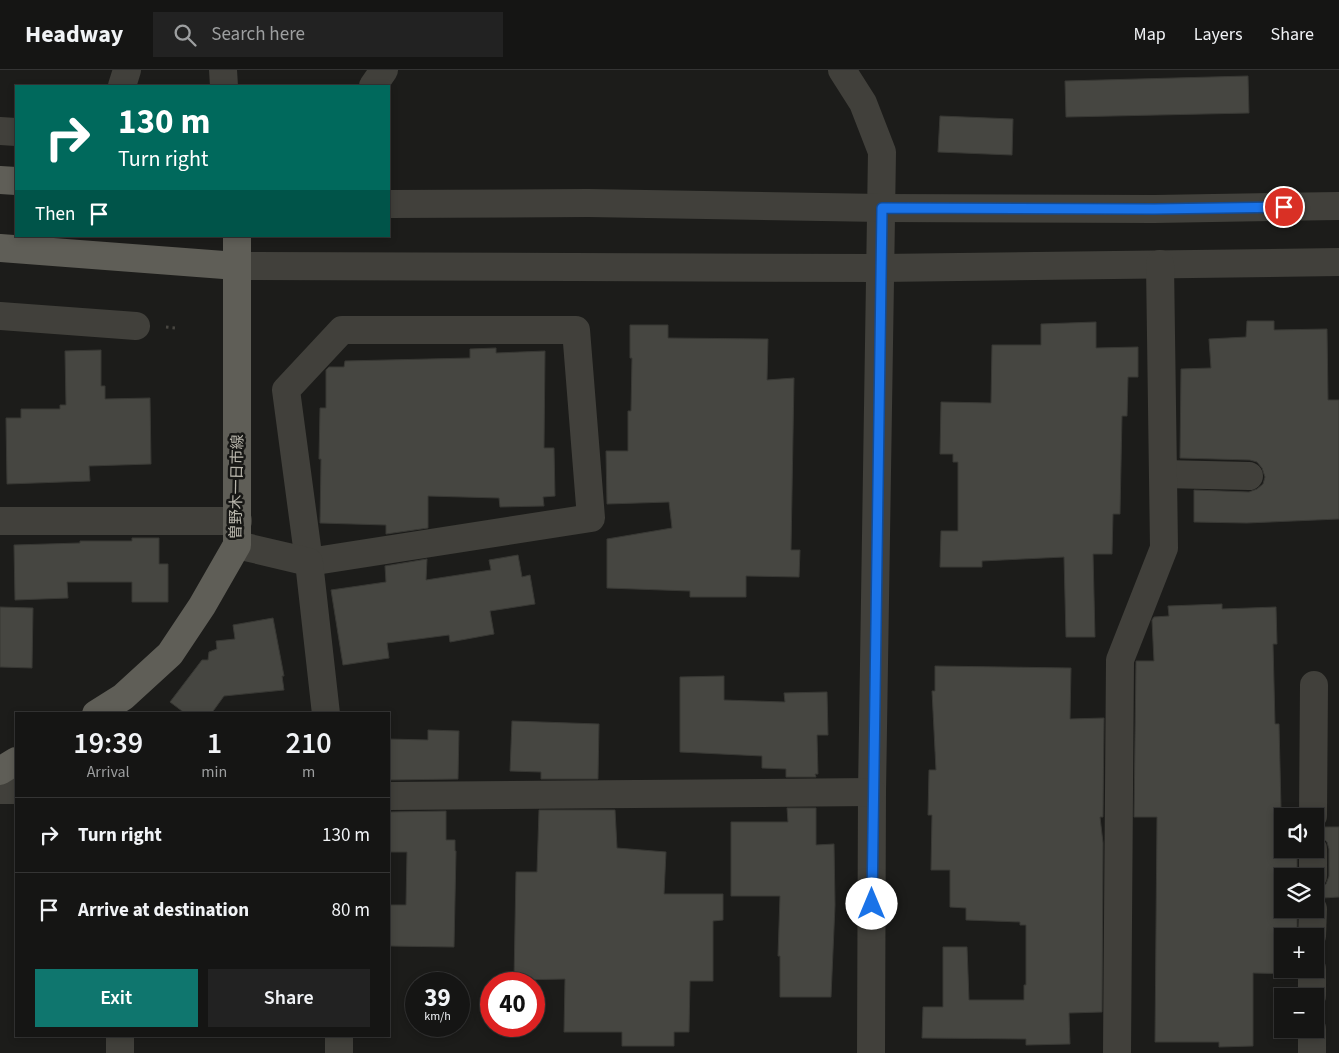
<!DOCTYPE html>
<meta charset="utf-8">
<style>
body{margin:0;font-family:"Source Sans 3","Noto Sans JP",sans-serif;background:#222;color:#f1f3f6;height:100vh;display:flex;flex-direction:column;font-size:19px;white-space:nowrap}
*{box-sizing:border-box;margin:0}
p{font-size:16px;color:#9d9fa0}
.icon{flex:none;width:28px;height:28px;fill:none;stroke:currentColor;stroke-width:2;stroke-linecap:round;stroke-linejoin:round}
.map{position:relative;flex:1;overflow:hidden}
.sheet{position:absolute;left:15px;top:642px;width:375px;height:325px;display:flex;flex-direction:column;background:#151514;border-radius:0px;box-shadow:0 2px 8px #0003,0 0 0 1px #343434}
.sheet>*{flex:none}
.hud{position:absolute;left:15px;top:15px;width:375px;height:152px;border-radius:0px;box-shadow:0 2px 8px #0003,0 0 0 1px #343434;background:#00695c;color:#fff;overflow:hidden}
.buttons{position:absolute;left:1274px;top:738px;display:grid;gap:10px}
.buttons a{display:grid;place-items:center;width:50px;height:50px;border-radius:0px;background:#151514;box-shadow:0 2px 8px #0003,0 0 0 1px #343434;font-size:25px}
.speed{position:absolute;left:405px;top:902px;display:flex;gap:10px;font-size:25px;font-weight:700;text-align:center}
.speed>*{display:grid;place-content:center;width:65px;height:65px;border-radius:50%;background:#151514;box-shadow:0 2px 8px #0003,0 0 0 1px #343434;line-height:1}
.speed small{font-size:12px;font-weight:400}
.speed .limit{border:8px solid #d22;background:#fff;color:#111}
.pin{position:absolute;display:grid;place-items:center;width:42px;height:42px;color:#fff;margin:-21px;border:2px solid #fff;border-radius:50%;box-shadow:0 1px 5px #0007}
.me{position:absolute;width:55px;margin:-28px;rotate:0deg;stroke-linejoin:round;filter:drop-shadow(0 0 4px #0008)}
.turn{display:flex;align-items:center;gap:18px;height:105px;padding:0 20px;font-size:22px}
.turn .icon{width:65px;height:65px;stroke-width:2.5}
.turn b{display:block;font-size:35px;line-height:42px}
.then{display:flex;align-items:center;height:48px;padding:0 20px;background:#0003;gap:10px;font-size:19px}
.eta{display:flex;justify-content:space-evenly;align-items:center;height:85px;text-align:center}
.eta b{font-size:30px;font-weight:600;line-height:35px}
.primary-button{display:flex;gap:10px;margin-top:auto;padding:10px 20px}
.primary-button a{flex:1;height:58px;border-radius:0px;background:#0f766e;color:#fff;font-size:20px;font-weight:600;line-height:58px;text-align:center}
.primary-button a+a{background:#222;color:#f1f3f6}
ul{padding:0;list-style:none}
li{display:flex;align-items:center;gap:15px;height:75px;padding:0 20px;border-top:1px solid #343434}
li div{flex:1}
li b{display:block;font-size:19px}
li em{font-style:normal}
header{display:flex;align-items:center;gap:30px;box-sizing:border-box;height:70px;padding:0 25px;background:#151514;border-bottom:1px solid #343434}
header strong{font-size:24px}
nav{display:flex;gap:28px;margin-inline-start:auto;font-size:18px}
.search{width:350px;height:45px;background:#222;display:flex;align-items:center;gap:12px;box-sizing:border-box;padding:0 18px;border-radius:0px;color:#9d9fa0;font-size:19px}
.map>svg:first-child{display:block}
.building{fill:#464641;stroke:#383834}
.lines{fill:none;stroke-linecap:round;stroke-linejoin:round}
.path{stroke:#484641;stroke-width:3;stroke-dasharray:2.5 4;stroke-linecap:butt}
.minor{stroke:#41403b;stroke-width:28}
.major{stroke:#5f5e57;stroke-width:28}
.route-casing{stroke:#114b97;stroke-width:12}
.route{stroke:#1a73e8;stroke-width:9}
.labels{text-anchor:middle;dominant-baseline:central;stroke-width:5;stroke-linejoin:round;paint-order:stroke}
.street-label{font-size:15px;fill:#bab7ad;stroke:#171715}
</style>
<header>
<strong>Headway</strong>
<div class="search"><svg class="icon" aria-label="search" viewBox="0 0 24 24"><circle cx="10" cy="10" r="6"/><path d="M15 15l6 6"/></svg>Search here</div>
<nav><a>Map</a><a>Layers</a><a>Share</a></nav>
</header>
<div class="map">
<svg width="1339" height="983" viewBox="0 0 1339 983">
<rect width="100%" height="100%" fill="#1c1c1a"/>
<g class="building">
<polygon points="1248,6 1249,43 1066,47 1065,11"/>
<polygon points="940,46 1013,49 1012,85 938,82"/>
<polygon points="1247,251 1274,251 1274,260 1327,259 1328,330 1339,330 1339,449 1247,453 1194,452 1194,420 1249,422 1257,419 1263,414 1265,407 1262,398 1257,392 1250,390 1180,388 1181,299 1211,298 1209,269 1246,267"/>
<polygon points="1096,252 1096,278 1138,277 1138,307 1128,307 1127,346 1122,346 1120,444 1113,444 1112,484 1093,484 1095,567 1066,567 1064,487 982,491 982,497 940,497 941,461 958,461 958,392 953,392 953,384 940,384 941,332 991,333 992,275 1041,275 1041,254"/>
<polygon points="630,255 668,255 668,268 768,269 767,310 794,308 791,480 800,480 799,507 746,506 746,527 690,527 690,521 607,518 607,469 672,458 669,432 607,434 606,381 628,381 628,341 631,341 632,288 630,288"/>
<polygon points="496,278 496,283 545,281 544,378 554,378 555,426 543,427 544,436 500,437 499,428 428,426 428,458 386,464 386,455 320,453 321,389 319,389 320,338 326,338 326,300 329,297 344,297 345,291 470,288 470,279"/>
<polygon points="101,280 101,316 105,316 105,329 150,328 151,394 89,396 90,411 7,414 6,348 21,348 21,339 60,339 60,335 66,335 65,281"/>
<polygon points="132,468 159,468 159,494 168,494 168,532 132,532 132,512 67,512 68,528 15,530 14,475 80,473 80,471 132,471"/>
<polygon points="518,485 522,507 530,505 535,534 490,541 494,564 450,572 449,565 387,573 389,588 343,595 331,520 386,512 385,496 427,489 426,510 491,500 489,490"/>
<polygon points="1222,534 1222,539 1276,537 1277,574 1273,574 1275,654 1279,654 1282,779 1297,779 1297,806 1282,806 1282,839 1297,839 1297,866 1282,866 1282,899 1296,899 1296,904 1253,903 1253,976 1219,977 1219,972 1155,972 1157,747 1134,747 1136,591 1154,591 1152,550 1154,547 1169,546 1168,536"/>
<polygon points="0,537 33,538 32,598 0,597"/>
<polygon points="273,548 284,606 282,606 284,620 224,626 211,644 186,644 170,632 202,590 208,590 209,582 217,579 216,571 235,569 233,555"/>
<polygon points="935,596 1071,598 1070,649 1104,648 1103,747 1100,747 1103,773 1102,942 1069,943 1070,974 1026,975 1026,969 922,968 923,937 943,937 943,877 967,877 969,930 1024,930 1024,915 1026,915 1026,855 1020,855 1020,852 966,850 966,838 950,837 950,800 931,800 932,745 928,745 929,700 936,700 932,621 935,621"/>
<polygon points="724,606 724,630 785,632 784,623 827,622 828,665 817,665 818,704 815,704 816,707 786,707 786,699 762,698 762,686 680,682 680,607"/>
<polygon points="512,651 599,654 598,709 541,709 541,702 510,701"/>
<polygon points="428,660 459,661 458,709 389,710 389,669 428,670"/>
<polygon points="787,738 816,738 816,775 834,774 835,835 831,927 780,927 780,886 778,886 780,826 731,826 731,752 788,752"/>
<polygon points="539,740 615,740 617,778 666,782 664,824 723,824 723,850 713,851 713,911 690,911 689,962 674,962 674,976 622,976 622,962 564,962 565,909 514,910 516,802 537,802"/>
<polygon points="446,741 446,770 455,770 455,781 456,781 454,877 389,876 389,835 406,835 407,782 389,782 389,742"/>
<polygon points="1324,757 1339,757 1339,827 1323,828 1315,824 1315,821 1321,819 1326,814 1329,806 1329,779 1327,772 1321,766 1315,764 1315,761"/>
</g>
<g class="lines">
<polyline class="path" points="166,257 176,258"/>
<g class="minor">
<polyline points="223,0 224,16"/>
<polyline points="842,0 863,33 882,82 872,722 871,983"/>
<polyline points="122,16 127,0"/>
<polyline points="373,16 384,0"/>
<polyline points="0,61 16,62"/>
<polyline points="389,134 588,133 882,138 1154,139 1339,136"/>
<polyline points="237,196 881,198 1339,192"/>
<polyline points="0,246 136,256"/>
<polygon points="342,260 576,260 591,448 309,492 286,320"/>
<polyline points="1163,404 1249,406"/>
<polyline points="0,451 238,451"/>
<polyline points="237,475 309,492 326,644"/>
<polyline points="0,720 16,720"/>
<polyline points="389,726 872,722"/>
<polyline points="1313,746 1314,615"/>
<polyline points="1313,806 1313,779"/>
<polyline points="1312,866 1313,839"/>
<polyline points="1312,926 1312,899"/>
<polyline points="339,966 339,983"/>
<polyline points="120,983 120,966"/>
<polyline points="1117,983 1120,590 1164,478 1160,194"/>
<polyline points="1312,983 1312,959"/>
</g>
<g class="major">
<polyline points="0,110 16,111"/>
<polyline points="0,178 237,196"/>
<polyline points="96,644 123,627 170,584 202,536 237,475 237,166"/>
<polyline points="0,701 16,691"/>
</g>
</g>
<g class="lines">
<g class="route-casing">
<polyline id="route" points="872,834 882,138 1154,139 1284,137"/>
</g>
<use href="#route" class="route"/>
</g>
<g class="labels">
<g class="street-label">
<text transform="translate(237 417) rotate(-89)">曽野木一日市線</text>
</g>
</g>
</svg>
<div class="buttons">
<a><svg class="icon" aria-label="sound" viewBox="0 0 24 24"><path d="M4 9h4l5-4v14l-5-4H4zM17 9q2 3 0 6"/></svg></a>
<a><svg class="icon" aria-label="layers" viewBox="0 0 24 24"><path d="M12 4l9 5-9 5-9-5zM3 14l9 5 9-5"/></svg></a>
<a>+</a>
<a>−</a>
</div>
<div class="speed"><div>39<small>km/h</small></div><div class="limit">40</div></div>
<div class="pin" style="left:1284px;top:137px;background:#d93025"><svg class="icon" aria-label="arrive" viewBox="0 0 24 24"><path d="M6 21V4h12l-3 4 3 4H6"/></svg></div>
<svg class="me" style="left:872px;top:834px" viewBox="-20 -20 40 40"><circle r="19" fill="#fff"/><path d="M0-13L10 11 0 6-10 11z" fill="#1a73e8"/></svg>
<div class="hud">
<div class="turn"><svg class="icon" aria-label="right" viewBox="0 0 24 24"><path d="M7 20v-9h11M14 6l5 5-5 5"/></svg><div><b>130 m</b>Turn right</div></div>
<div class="then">Then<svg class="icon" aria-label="arrive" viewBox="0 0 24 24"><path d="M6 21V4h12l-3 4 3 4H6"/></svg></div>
</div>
<section class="sheet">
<div class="eta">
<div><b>19:39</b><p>Arrival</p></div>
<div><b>1</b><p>min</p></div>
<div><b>210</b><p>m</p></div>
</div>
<ul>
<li><svg class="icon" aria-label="right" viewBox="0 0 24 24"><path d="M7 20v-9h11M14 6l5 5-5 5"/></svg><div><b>Turn right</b></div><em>130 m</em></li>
<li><svg class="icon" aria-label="arrive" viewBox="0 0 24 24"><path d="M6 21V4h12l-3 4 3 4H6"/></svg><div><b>Arrive at destination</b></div><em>80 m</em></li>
</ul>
<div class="primary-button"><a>Exit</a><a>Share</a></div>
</section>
</div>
